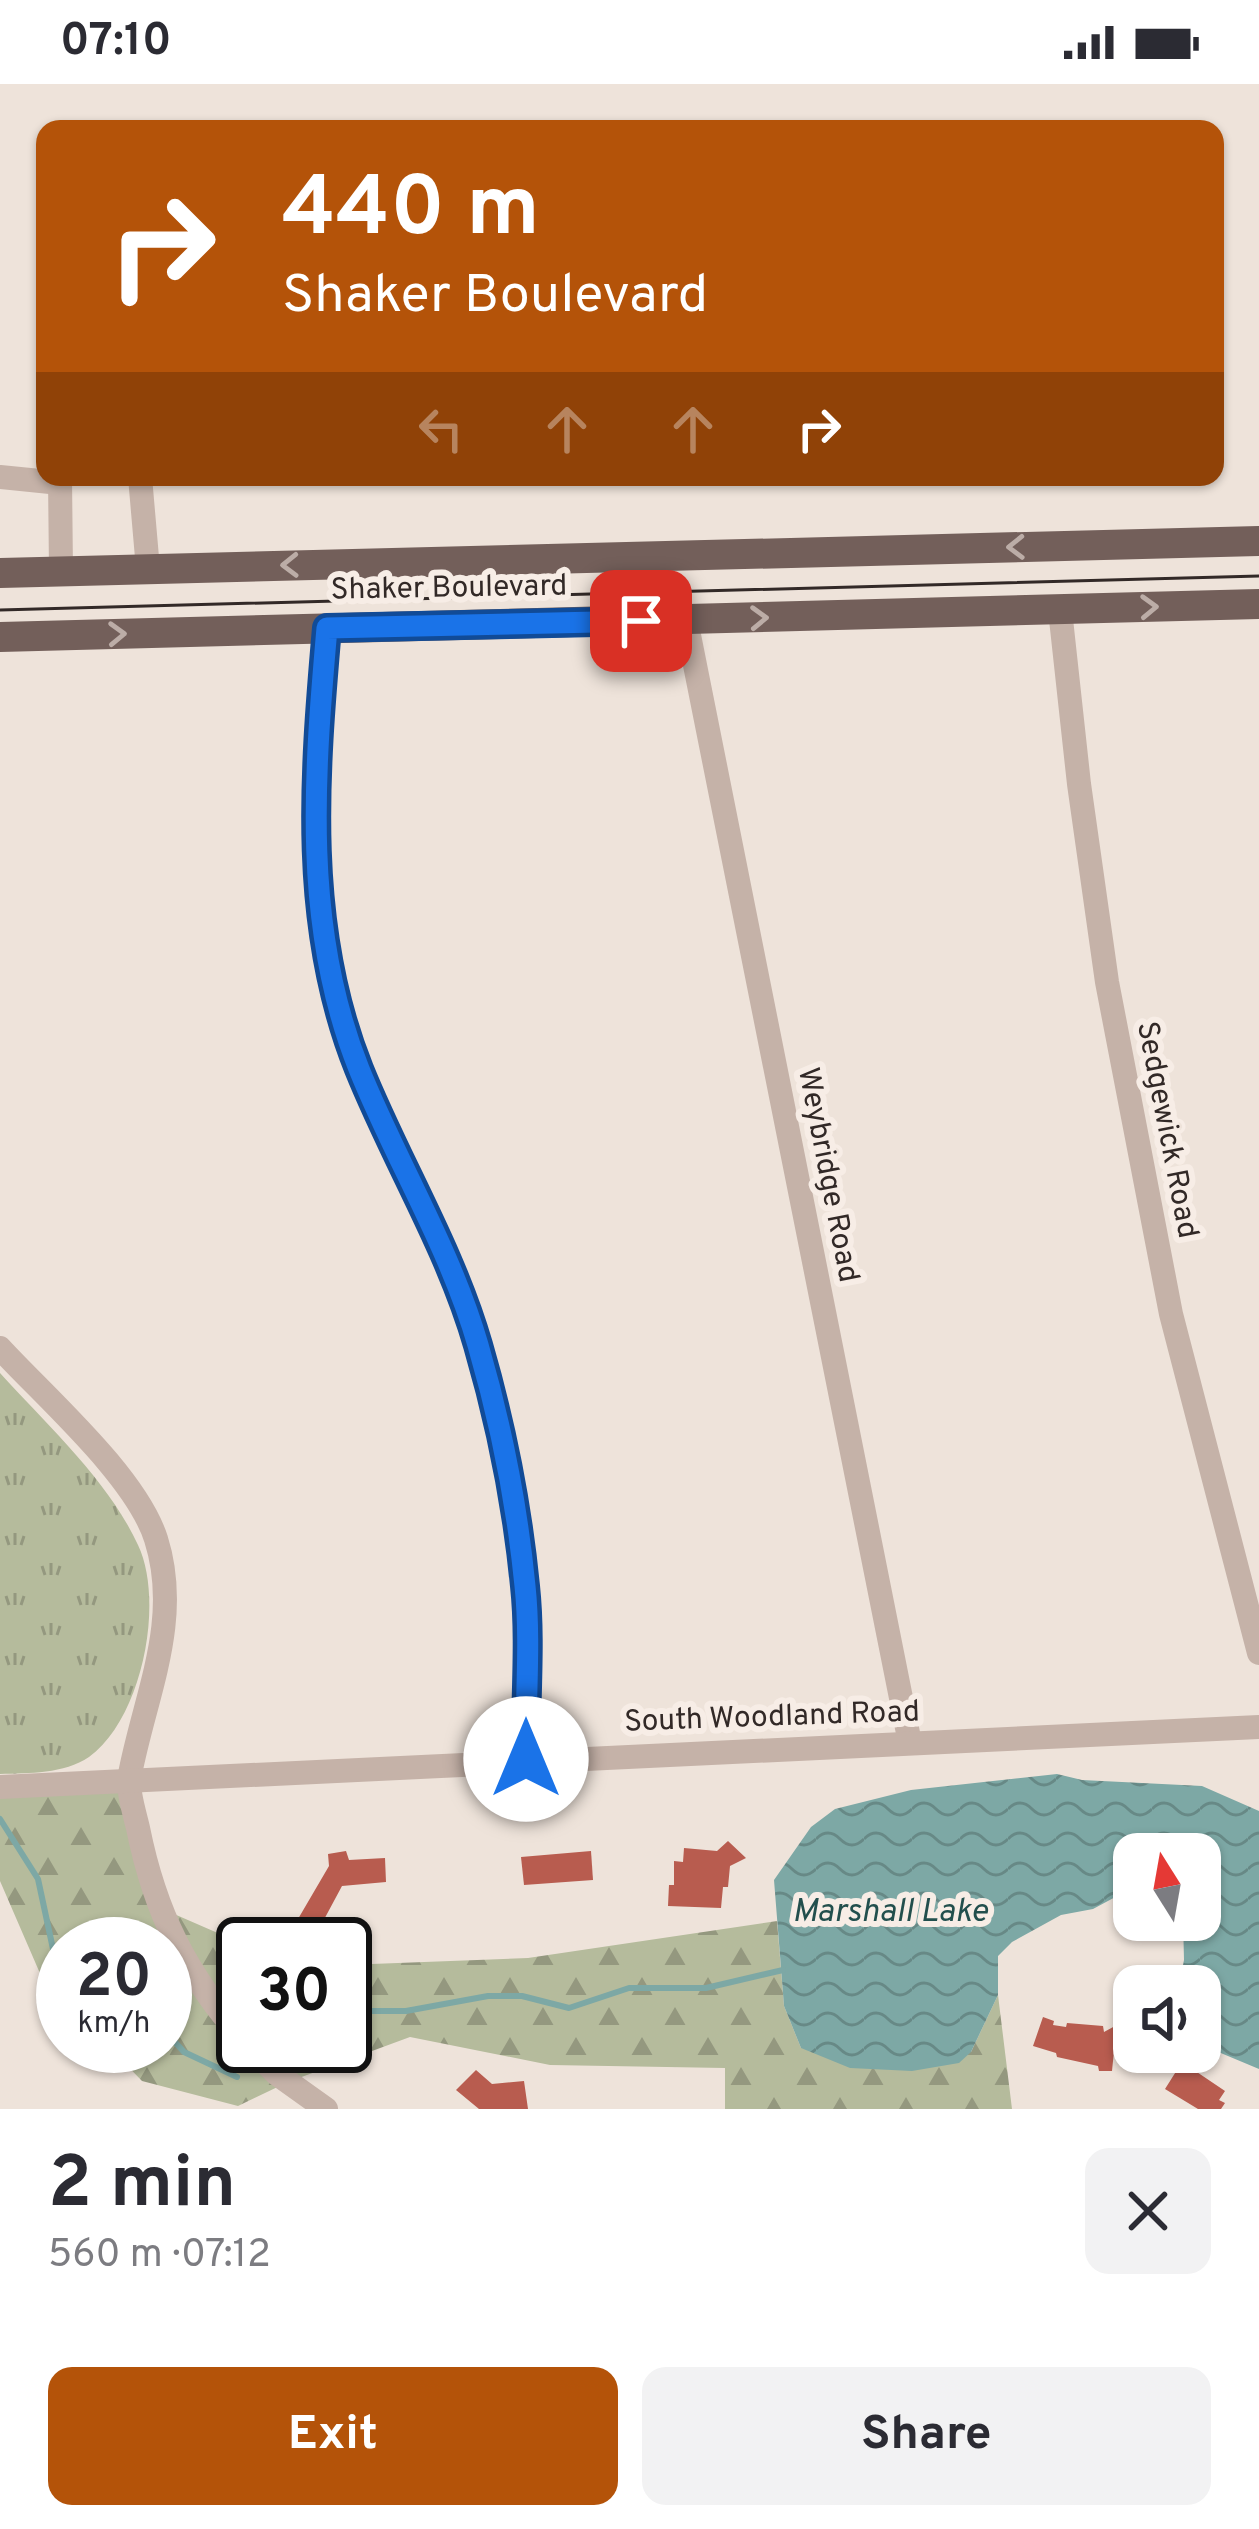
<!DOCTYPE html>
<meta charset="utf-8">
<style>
body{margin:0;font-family:Overpass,sans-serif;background:#f2f2f3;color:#2b2b33;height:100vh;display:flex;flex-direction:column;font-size:45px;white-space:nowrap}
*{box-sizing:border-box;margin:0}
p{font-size:39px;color:#7c7c81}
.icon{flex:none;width:66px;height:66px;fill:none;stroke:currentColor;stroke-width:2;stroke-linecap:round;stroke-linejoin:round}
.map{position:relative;height:2025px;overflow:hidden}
.details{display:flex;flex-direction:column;background:#fff;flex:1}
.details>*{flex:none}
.banner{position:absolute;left:36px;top:36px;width:1188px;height:366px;border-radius:24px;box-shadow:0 3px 9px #0004;background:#b45309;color:#fff;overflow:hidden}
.needle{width:78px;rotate:349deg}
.buttons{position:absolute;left:1113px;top:1749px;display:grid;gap:24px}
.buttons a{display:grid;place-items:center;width:108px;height:108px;border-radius:24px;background:#fff;box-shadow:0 3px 9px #0004;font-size:60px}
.speed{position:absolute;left:36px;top:1833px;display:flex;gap:24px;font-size:60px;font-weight:700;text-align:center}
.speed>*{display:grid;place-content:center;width:156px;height:156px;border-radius:50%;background:#fff;box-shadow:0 3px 9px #0004;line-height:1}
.speed small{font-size:30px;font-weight:400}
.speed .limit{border:6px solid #111;border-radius:18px;background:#fff;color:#111}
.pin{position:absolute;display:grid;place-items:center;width:102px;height:102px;color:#fff;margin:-51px;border-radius:24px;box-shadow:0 6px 18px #0006}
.me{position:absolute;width:132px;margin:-66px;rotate:0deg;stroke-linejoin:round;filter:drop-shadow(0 0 9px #0008)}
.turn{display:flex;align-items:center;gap:42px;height:252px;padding:0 48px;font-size:54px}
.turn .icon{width:156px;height:156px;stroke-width:2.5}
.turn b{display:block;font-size:84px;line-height:102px}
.lanes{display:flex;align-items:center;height:114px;padding:0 48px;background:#0003;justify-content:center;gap:60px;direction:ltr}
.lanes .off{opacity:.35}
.round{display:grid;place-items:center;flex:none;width:126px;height:126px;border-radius:24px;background:#f2f2f3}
.summary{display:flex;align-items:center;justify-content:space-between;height:204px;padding:0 48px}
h1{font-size:72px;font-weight:700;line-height:90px}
.action{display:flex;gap:24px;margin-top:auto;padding:24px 48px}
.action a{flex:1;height:138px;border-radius:24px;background:#b45309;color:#fff;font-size:48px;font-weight:700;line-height:138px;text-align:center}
.action a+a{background:#f2f2f3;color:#2b2b33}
.status{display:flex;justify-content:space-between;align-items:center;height:84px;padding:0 60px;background:#fff;direction:ltr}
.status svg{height:33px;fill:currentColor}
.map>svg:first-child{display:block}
.forest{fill:url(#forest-firs)}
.park{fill:url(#park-tufts)}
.water{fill:url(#water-waves)}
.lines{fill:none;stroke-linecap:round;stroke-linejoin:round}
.stream{stroke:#7da8a5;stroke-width:6}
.building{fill:#b85c4f}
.minor{stroke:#c5b2a8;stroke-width:24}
.major{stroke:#735f5a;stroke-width:30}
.tram{stroke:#322927;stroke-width:3}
.oneway{stroke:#bcada7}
.route-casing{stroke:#114b97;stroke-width:30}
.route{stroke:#1a73e8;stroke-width:21}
.labels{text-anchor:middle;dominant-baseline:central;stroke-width:12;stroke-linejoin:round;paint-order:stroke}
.street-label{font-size:30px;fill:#322927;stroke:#f7ede6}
.water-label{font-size:33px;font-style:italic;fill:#224f4d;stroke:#f7ede6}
</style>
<div class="status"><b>07:10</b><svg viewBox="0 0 49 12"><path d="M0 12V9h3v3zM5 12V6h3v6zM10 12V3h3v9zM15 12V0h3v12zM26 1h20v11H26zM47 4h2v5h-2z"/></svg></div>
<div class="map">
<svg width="1259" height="2025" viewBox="0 0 1259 2025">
<defs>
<pattern id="forest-firs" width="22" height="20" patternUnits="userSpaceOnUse" patternTransform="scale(3)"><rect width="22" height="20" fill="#b5bb9c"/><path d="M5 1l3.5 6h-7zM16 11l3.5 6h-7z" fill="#94987f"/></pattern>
<pattern id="park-tufts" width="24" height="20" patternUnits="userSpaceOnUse" patternTransform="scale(3)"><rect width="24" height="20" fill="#b5bb9c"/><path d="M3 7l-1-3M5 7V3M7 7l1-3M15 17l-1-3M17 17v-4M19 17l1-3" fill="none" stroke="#94987f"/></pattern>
<pattern id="water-waves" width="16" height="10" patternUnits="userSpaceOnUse" patternTransform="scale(3)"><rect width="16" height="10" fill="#7da8a5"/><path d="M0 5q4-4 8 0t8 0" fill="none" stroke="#678986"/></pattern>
</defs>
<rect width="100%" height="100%" fill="#eee3da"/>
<polygon class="forest" points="128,1696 158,1823 243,1860 243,1962 345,1962 345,1881 528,1874 777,1837 784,1922 801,1964 971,1968 998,1911 1012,2025 725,2025 725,1984 550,1981 410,1953 288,1998 238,2022 142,1997 108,1962 165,1962 165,1860 63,1860 63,1915 42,1894 0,1797 0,1703"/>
<path class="park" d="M0,1289C48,1342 108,1396 138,1461C165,1518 142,1635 89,1673C64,1690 29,1689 0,1690Z"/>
<polygon class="water" points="1057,1690 1082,1696 1202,1702 1259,1727 1259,1985 1204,1962 1200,1957 1200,1902 1179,1902 1184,1876 1183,1836 1200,1836 1200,1770 1134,1770 1134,1803 1093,1825 1061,1831 1012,1858 998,1872 998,1911 971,1968 959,1979 912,1987 850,1984 801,1964 784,1922 774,1796 811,1743 835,1725 911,1706"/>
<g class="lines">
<g class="stream">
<polyline points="0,1735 38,1795 53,1865 63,1871"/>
<polyline points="345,1935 363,1927 406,1927 488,1912 522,1912 569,1924 629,1904 706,1904 783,1886"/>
<polyline points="165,1947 184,1968 237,1993"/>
<polyline points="272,1963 274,1962"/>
</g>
</g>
<g class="building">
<polygon points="728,1757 746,1774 730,1782 728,1803 723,1803 721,1824 668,1822 669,1801 674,1801 674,1777 683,1778 684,1764 717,1767"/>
<polygon points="346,1767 349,1776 385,1774 386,1798 342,1802 320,1843 298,1835 329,1782 328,1770"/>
<polygon points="591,1767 593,1796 524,1801 521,1773"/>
<polygon points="1043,1933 1054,1937 1053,1941 1066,1943 1067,1939 1103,1942 1104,1948 1115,1942 1122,1952 1132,1954 1132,1962 1114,1967 1112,1987 1099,1987 1098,1982 1057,1973 1056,1969 1033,1962"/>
<polygon points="1182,1978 1225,2007 1219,2016 1225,2019 1221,2025 1198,2025 1165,2005"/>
<polygon points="476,1986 492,2000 524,1997 528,2025 479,2025 456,2006"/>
</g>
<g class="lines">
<g class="minor">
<polyline points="0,393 60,399"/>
<polyline points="60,393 61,487"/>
<polyline points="140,393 148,485"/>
<polyline points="1060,526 1079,700 1107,898 1171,1230 1259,1569"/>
<polyline points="686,536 910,1659"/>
<polyline points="327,544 314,715 318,821 333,901 358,982 443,1168 477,1256 509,1381 526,1505 526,1675"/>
<path d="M0,1264C46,1314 136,1392 156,1455C182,1537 145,1611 130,1690C127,1706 134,1727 138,1744C155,1829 186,1890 243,1955"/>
<polyline points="0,1703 1259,1643"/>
<polyline points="249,1962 277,1990 326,2025"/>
</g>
<g class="major">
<polyline points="0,489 1259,457"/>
<polyline points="0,553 1259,520"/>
</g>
<polyline class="tram" points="0,526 1259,492"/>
</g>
<defs><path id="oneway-chevron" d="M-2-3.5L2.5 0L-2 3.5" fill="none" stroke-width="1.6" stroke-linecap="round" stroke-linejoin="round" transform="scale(3)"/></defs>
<g class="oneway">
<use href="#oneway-chevron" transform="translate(1016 463) rotate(179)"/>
<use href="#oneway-chevron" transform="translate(290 481) rotate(179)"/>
<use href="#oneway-chevron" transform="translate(1149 523) rotate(-2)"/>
<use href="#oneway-chevron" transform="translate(759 534) rotate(-2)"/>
<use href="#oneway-chevron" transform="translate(117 550) rotate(-2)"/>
</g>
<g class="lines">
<g class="route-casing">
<path id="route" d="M526,1675C525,1618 531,1558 525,1502C517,1420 501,1340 478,1261C450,1164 396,1077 359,985C302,843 314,692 327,544L641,537"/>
</g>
<use href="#route" class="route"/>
</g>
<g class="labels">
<g class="street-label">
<text transform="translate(449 505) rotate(-1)">Shaker Boulevard</text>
<text transform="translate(1166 1046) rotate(79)">Sedgewick Road</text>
<text transform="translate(827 1091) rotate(79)">Weybridge Road</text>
<text transform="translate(772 1634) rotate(-2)">South Woodland Road</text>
</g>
<g class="water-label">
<text x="890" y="1829">Marshall Lake</text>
</g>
</g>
</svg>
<div class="buttons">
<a><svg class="needle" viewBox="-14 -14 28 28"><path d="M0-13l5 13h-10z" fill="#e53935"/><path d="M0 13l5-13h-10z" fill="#7c7c81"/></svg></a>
<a><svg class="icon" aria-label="sound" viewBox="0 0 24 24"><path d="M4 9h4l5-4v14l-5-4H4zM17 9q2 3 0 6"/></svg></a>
</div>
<div class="speed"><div>20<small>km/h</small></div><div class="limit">30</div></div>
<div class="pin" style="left:641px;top:537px;background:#d93025"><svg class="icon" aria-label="arrive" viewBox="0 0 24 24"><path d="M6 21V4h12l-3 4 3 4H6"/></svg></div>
<svg class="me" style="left:526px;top:1675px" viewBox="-20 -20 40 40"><circle r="19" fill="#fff"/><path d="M0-13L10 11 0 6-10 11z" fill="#1a73e8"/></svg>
<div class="banner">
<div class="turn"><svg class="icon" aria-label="right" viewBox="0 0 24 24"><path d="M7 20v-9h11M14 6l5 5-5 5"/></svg><div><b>440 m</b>Shaker Boulevard</div></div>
<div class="lanes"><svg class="icon off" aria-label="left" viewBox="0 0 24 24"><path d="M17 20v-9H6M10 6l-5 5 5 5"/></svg><svg class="icon off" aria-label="ahead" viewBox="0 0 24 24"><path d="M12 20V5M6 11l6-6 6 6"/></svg><svg class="icon off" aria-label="ahead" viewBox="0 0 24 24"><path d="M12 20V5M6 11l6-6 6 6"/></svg><svg class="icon" aria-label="right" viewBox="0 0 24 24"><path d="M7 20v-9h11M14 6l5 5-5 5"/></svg></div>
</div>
</div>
<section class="details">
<div class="summary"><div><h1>2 min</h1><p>560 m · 07:12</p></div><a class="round"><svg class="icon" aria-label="close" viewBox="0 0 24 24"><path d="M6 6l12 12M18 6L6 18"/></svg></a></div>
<div class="action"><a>Exit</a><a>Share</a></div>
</section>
